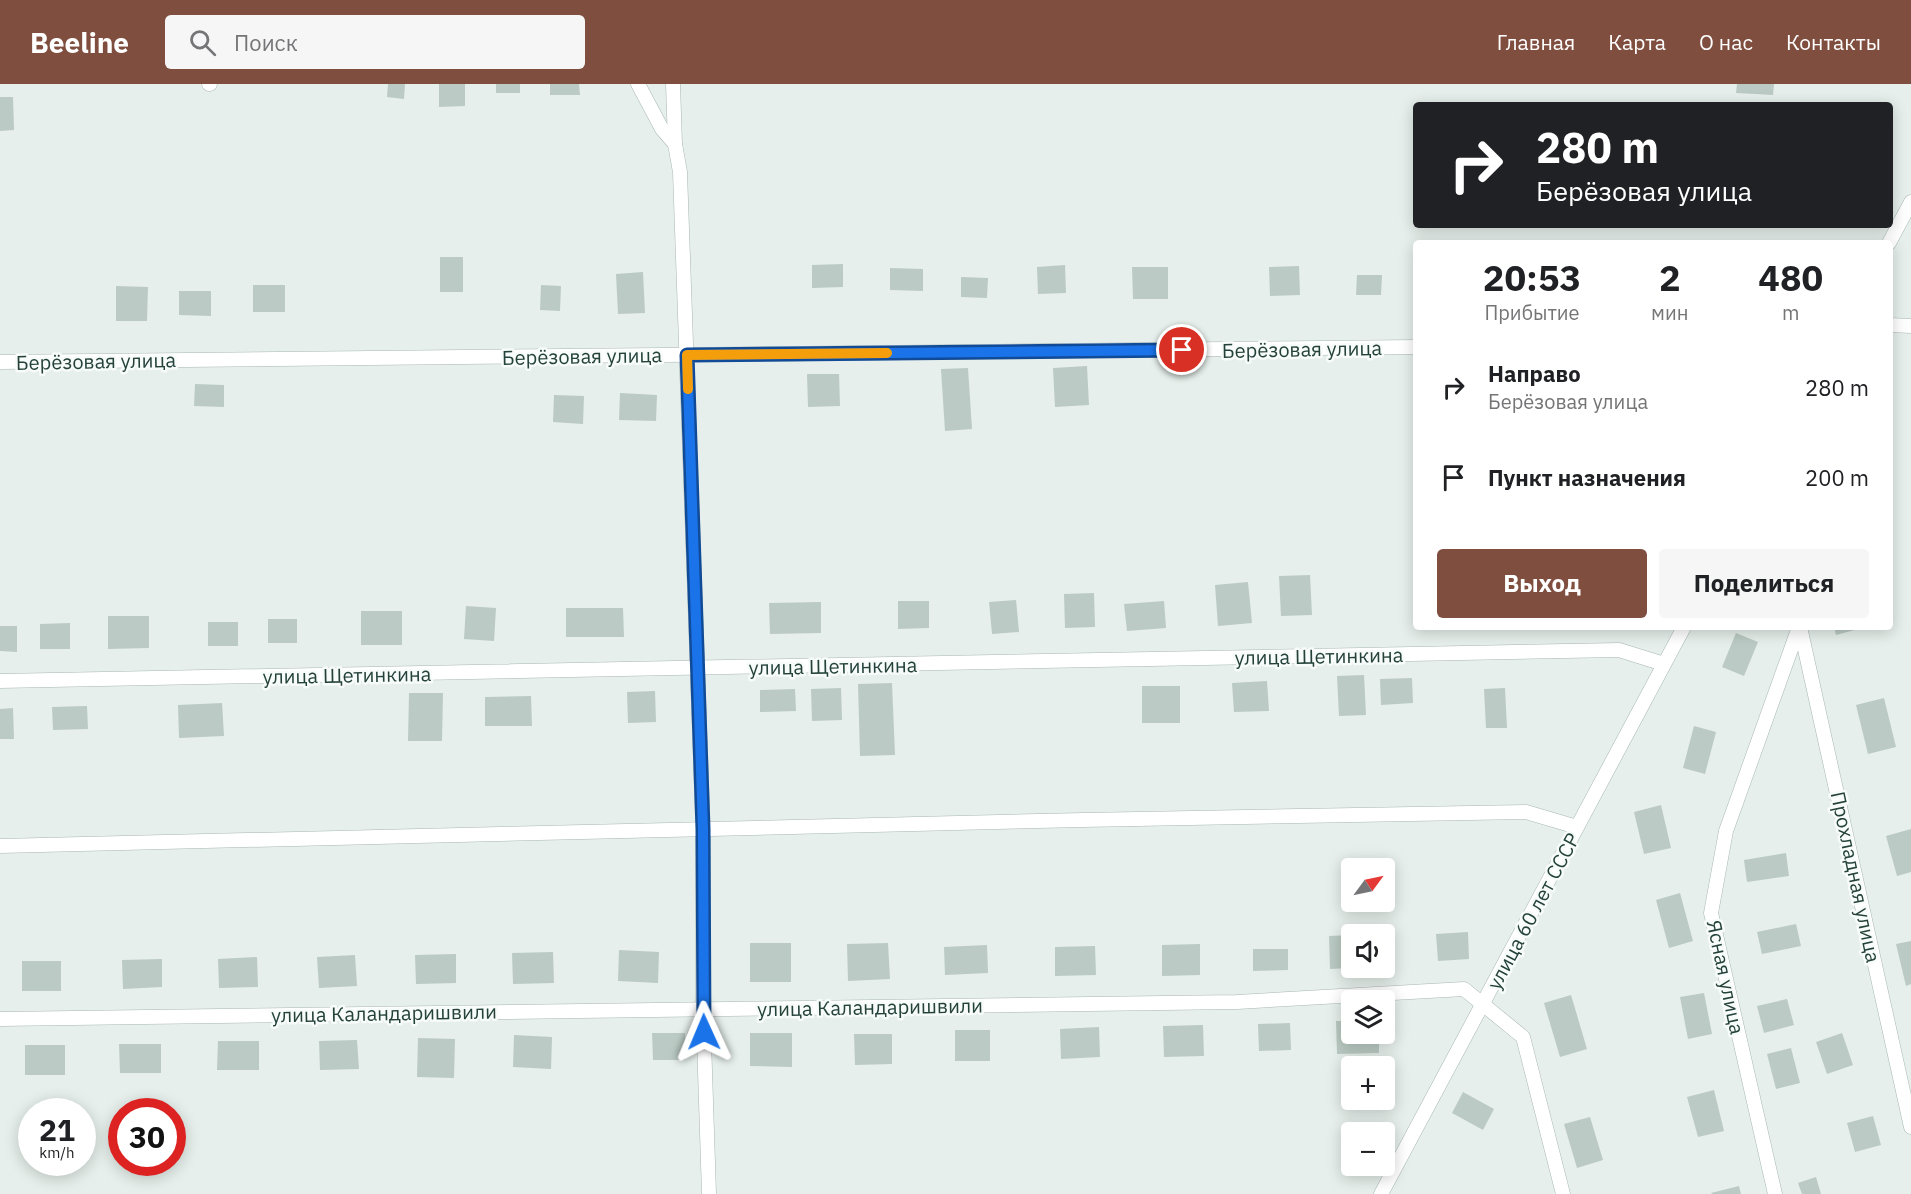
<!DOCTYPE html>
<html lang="ru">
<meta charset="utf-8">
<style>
body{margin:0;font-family:"IBM Plex Sans",sans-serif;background:#f6f6f6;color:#202124;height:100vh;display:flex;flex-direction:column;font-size:22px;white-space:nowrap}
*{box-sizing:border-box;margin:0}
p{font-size:20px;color:#757577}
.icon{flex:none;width:33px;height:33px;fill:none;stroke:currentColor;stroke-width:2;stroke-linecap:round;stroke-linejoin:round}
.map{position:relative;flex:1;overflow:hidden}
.sheet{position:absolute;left:1413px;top:156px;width:480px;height:390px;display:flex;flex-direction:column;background:#fff;border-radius:6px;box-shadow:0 3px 15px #0003}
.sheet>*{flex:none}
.guide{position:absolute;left:1413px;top:18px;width:480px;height:126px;border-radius:6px;box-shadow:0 3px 15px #0003;background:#202124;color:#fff;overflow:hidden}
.needle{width:39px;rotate:57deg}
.buttons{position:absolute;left:1341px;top:774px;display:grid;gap:12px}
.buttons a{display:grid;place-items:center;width:54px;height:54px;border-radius:6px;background:#fff;box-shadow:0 3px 15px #0003;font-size:30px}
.speed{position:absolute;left:18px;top:1014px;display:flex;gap:12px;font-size:30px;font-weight:700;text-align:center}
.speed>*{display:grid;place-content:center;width:78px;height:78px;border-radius:50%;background:#fff;box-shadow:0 3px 15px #0003;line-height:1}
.speed small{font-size:15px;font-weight:400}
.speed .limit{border:9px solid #d22;background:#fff;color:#111}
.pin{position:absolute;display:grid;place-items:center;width:51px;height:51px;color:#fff;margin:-26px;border:3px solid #fff;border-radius:50%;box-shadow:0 2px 6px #0007}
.me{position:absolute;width:66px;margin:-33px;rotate:359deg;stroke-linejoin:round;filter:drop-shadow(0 0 4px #0008)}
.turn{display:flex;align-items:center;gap:21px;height:126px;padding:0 24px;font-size:27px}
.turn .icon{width:78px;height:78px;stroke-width:2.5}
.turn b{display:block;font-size:42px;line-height:51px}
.eta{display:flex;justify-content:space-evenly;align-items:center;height:102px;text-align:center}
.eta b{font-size:36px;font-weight:700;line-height:42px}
.button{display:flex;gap:12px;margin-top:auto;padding:12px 24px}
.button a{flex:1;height:69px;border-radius:6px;background:#7f4e3f;color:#fff;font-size:24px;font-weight:700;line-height:69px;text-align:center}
.button a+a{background:#f6f6f6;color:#202124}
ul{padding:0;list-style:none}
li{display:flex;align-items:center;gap:18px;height:90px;padding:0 24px}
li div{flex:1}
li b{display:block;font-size:22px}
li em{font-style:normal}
header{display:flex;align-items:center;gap:36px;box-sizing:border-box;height:84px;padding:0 30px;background:#7f4e3f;color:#fff}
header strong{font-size:28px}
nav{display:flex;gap:33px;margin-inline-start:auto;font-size:21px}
.search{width:420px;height:54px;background:#f6f6f6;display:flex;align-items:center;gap:15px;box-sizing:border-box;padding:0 21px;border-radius:6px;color:#757577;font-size:22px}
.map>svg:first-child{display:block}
.building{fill:#bbcac4}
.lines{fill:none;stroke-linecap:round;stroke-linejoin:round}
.minor-casing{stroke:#a8b8b2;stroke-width:15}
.minor{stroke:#fff;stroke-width:14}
.route-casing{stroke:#114b97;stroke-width:15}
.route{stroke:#1a73e8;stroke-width:10}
.slow{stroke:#f59e0b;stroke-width:10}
.labels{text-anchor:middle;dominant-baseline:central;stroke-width:5;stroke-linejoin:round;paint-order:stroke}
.street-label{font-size:20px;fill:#24423a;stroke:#f7fbf9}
</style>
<header>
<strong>Beeline</strong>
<div class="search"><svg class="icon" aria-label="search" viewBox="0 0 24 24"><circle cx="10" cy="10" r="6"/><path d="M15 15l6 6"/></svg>Поиск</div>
<nav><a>Главная</a><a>Карта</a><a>О нас</a><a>Контакты</a></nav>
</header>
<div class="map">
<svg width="1911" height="1110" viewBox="0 0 1911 1110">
<rect width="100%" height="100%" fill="#e6efeb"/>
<g class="building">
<polygon points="388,0 405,0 404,15 387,13"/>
<polygon points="439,0 465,0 465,22 439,23"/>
<rect x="496" y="0" width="24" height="9"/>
<polygon points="550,0 579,0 580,11 550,11"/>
<polygon points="1737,0 1774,0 1773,11 1736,9"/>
<polygon points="0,13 13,13 14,46 0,47"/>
<rect x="440" y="173" width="23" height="35"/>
<polygon points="843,180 843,203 812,204 812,181"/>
<polygon points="1065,181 1066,209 1038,210 1037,183"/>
<polygon points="1299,182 1300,211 1270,212 1269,183"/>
<polygon points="1132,183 1168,183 1168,215 1133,215"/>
<polygon points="890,184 923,185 923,207 890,206"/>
<polygon points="643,188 645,229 618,230 616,190"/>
<polygon points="1357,191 1382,191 1381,211 1356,211"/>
<polygon points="961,193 988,194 987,214 961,213"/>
<rect x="253" y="201" width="32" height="27"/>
<polygon points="541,201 561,202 560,227 540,226"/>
<polygon points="116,202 148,203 147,237 116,237"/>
<polygon points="179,207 211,207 211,232 179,231"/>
<polygon points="1087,282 1089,321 1055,323 1053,284"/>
<polygon points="968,284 972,345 945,347 941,285"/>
<polygon points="807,290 839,290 840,322 808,323"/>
<polygon points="195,300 224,301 224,323 194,322"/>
<polygon points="620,309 657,311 656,337 619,336"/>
<polygon points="554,311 584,312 583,340 553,338"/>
<polygon points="1310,491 1312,531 1281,532 1279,492"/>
<polygon points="1248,498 1252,539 1218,542 1215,501"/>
<polygon points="1094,509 1095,543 1065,544 1064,510"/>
<polygon points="1016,516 1019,548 992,550 989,518"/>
<polygon points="898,517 929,517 929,544 898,545"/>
<polygon points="1164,517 1166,544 1127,547 1124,520"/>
<polygon points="821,518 821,549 770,550 769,519"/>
<polygon points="466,522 496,524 494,557 464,555"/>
<polygon points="566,524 623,524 624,553 566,553"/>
<rect x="361" y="527" width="41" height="34"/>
<polygon points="108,532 149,532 149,564 108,565"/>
<rect x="268" y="535" width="29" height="24"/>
<rect x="208" y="538" width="30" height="24"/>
<polygon points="70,539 70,565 40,565 40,540"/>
<polygon points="0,542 17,542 17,568 0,567"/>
<polygon points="1834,543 1862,543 1862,544 1836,551"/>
<polygon points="1736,549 1758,558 1744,592 1722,583"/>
<polygon points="1364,591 1366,631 1339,632 1337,592"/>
<polygon points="1412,594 1413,619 1381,621 1380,595"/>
<polygon points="1267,597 1269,627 1234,628 1232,599"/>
<polygon points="892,599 895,671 860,672 858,600"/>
<rect x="1142" y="602" width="38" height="37"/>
<polygon points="841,604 842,636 812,637 811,605"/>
<polygon points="1505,604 1507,644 1486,644 1484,605"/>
<polygon points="795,605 796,627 760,628 760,606"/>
<polygon points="655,607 656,638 628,639 627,608"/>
<polygon points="409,609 443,609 442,657 408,657"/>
<polygon points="531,612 532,642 485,642 485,613"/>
<polygon points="1884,614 1896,663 1868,670 1856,621"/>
<polygon points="222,619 224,652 179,654 178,621"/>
<polygon points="87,622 88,645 53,646 52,623"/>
<polygon points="13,624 14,655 0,655 0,625"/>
<polygon points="1694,642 1716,648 1705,690 1683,684"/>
<polygon points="1661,721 1671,764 1644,770 1634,728"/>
<polygon points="1911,745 1911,788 1897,792 1886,752"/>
<polygon points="1786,769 1789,792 1747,798 1744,776"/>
<polygon points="1680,809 1693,857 1669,864 1656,816"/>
<polygon points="1796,840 1801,862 1762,870 1757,848"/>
<polygon points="1468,848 1469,875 1438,877 1436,850"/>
<polygon points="1352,851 1352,884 1330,885 1329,852"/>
<polygon points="1911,857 1911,900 1906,902 1896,860"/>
<rect x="750" y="859" width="41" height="39"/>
<polygon points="888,859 890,895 848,897 847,860"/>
<polygon points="1200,860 1200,891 1162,892 1162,861"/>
<polygon points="987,861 988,889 945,891 944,863"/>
<polygon points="1095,862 1096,891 1055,892 1055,863"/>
<polygon points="1253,865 1288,865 1288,886 1253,887"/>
<polygon points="619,866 659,868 658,899 618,897"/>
<polygon points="553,868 554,899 513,900 512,869"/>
<polygon points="456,870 456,899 416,900 415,871"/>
<polygon points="355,871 357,902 319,904 317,873"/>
<polygon points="257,873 258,903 219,904 218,875"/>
<polygon points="162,875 162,903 123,905 122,876"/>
<rect x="22" y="877" width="39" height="30"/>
<polygon points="1704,909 1712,950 1688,955 1680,913"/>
<polygon points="1571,911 1587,965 1560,973 1544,919"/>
<polygon points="1787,915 1794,941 1764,949 1757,922"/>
<polygon points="1336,937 1352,937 1352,950 1379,950 1379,969 1337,970"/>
<polygon points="1290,939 1291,966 1259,967 1258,940"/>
<polygon points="1203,941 1204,972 1164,973 1163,942"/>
<polygon points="1099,943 1100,973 1061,975 1060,945"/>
<rect x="955" y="946" width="35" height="31"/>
<polygon points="652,949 685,949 685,976 653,976"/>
<polygon points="750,949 792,949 792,983 750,982"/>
<polygon points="1842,949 1853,981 1827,990 1816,958"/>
<polygon points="854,950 892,950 892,980 855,981"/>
<polygon points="514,951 552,953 551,985 513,983"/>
<polygon points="418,954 455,955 454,994 417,993"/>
<polygon points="357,956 359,985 320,986 319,957"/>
<polygon points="218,957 259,957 259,986 217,986"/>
<polygon points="119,960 161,960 161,989 120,989"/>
<rect x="25" y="961" width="40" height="30"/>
<polygon points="1791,964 1800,999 1776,1005 1767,970"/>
<polygon points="1714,1006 1724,1047 1698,1053 1687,1013"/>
<polygon points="1463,1008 1494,1025 1483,1046 1452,1029"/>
<polygon points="1873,1032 1881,1061 1855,1068 1847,1039"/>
<polygon points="1590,1033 1603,1076 1577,1084 1564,1040"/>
<polygon points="1816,1093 1821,1110 1802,1110 1798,1099"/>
<polygon points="1739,1102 1741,1110 1712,1110 1711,1109"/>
</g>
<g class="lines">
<g class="minor-casing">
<g id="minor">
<polyline points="209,0 210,0"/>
<polyline points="638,0 662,45 675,60"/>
<polyline points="673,0 675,60 680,88 703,745 703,925 709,1110"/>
<polyline points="1889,159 1911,118"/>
<polyline points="1890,241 1911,242"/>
<polyline points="0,278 1416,263"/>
<polyline points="1800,543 1911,1043"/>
<polyline points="0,597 1619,566 1664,580"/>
<polyline points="0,762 1083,736 1526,728 1577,743"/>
<polyline points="0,935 1237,918 1464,905 1523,953 1563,1110"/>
<polyline points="1381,1110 1684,543"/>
<polyline points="1775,1110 1711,829 1726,747 1799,543"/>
</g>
</g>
<use href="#minor" class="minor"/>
</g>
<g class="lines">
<g class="route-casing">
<polyline id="route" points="704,948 703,745 687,271 1182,266"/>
</g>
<use href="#route" class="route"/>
<polyline class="slow" points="688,305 687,271 887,269"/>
</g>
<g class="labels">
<g class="street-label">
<text transform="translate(1302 265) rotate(-1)">Берёзовая улица</text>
<text transform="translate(582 272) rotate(-1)">Берёзовая улица</text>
<text transform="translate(96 277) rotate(-1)">Берёзовая улица</text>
<text transform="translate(1319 572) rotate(-1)">улица Щетинкина</text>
<text transform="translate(833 582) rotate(-1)">улица Щетинкина</text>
<text transform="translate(347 591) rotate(-1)">улица Щетинкина</text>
<text transform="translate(1856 793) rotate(78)">Прохладная улица</text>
<text transform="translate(1533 827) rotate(-62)">улица 60 лет СССР</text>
<text transform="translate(1726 893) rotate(78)">Ясная улица</text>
<text transform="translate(870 923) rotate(-1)">улица Каландаришвили</text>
<text transform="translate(384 929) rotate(-1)">улица Каландаришвили</text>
</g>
</g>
</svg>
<div class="buttons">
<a><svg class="needle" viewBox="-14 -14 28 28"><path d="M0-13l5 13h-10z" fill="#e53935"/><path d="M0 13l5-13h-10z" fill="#757577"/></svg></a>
<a><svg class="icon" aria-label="sound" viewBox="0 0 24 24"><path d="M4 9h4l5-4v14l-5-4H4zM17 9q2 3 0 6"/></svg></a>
<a><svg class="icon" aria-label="layers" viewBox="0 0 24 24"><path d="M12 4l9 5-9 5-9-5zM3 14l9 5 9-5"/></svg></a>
<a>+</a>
<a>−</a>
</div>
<div class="speed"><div>21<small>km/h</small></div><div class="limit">30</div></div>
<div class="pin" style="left:1182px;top:266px;background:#d93025"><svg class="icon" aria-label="arrive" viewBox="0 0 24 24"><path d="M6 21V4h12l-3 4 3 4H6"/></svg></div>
<svg class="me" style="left:704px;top:948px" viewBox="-20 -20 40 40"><path d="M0-17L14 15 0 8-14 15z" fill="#1a73e8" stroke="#fff" stroke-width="4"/></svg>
<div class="guide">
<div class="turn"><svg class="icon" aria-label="right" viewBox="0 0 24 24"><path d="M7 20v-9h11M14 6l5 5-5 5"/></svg><div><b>280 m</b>Берёзовая улица</div></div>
</div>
<section class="sheet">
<div class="eta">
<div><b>20:53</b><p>Прибытие</p></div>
<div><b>2</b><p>мин</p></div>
<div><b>480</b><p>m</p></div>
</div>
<ul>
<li><svg class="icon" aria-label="right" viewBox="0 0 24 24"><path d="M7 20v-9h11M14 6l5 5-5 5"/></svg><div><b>Направо</b><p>Берёзовая улица</p></div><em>280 m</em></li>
<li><svg class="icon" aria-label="arrive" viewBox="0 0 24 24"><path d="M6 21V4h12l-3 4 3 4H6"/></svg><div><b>Пункт назначения</b></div><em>200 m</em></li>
</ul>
<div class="button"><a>Выход</a><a>Поделиться</a></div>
</section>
</div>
